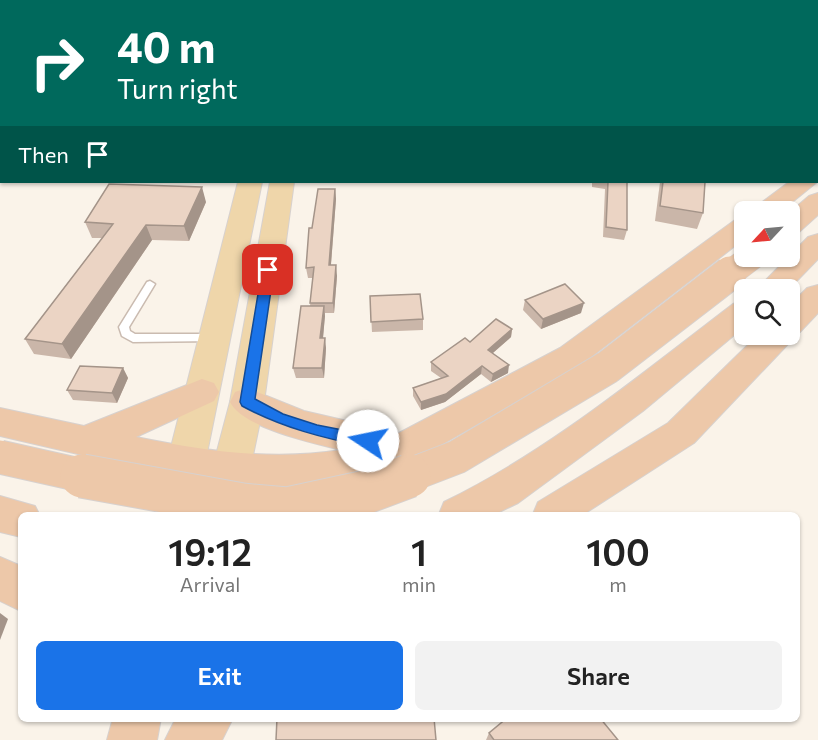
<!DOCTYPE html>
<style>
body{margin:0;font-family:Commissioner,sans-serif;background:#f2f2f2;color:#222;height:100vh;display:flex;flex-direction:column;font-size:22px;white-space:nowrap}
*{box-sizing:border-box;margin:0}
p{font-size:20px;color:#767676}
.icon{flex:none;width:33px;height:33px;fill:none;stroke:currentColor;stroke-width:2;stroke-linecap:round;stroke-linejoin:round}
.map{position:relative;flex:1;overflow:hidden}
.sheet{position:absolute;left:18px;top:512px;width:782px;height:210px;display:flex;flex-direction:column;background:#fff;border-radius:9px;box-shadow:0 2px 4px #0004}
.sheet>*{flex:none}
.hud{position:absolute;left:0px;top:0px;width:819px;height:183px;box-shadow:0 2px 4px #0004;background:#00695c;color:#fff;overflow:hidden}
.needle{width:39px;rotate:244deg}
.fabs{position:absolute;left:734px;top:201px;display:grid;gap:12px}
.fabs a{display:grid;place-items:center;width:66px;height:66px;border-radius:9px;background:#fff;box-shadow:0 2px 4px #0004;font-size:30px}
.pin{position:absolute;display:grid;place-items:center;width:51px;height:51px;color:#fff;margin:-26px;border-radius:12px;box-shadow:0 3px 9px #0006}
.me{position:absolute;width:66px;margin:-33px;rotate:281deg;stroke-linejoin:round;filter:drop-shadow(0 0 4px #0008)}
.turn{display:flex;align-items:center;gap:21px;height:126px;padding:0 18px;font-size:27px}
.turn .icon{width:78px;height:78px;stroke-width:2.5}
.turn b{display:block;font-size:42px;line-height:51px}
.then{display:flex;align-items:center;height:57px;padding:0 18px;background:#0003;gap:12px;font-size:22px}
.eta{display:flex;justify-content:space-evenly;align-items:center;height:102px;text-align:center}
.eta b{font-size:36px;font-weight:600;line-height:42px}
.primary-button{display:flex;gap:12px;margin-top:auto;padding:12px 18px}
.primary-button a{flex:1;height:69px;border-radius:9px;background:#1a73e8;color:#fff;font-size:24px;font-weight:600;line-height:69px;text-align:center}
.primary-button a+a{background:#f2f2f2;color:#222}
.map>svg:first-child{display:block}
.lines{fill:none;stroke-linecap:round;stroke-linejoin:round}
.service-casing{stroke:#cabbb0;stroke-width:3}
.primary-casing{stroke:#d7d1ce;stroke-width:2}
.trunk-casing{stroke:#d7d1ce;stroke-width:2}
.service{fill:#fff;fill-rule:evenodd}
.primary{fill:#efd6aa;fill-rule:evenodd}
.trunk{fill:#edc8a9;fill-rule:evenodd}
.trunk-bridge-far2-casing{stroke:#d7d1ce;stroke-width:27;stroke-linecap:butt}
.trunk-bridge-far1-casing{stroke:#d7d1ce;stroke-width:35;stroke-linecap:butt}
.trunk-bridge-casing{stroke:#d7d1ce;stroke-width:45;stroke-linecap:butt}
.trunk-bridge-far2{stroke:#edc8a9;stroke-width:26}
.trunk-bridge-far1{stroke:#edc8a9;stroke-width:33}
.trunk-bridge{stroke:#edc8a9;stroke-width:43}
.wall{fill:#cab6a9}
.shaded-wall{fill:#a49489}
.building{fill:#ebd4c4;stroke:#a49489;stroke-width:1.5}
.route{fill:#1a73e8;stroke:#114b97;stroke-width:1.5}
</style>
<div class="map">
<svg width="818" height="740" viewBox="0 0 818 740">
<rect width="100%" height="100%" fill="#faf3e9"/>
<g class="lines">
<g class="service-casing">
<polygon id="service" points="150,281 155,284 129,327 130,331 135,334 211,334 216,338 215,341 133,342 122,336 119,327 147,282"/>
</g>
<g class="primary-casing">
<g id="primary">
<polygon points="283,0 299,0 300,2 282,2"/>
<polygon points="238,182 262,182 205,463 199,474 186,479 173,474 167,463"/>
<polygon points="270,182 294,182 264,402 250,470 244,481 231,486 218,481 212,470 230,402"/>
</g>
</g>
<g class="trunk-casing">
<g id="trunk">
<polygon points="789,182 817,182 780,212 749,212"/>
<polygon points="818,193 818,215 798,233 789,235 789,213 809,196"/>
<path d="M744,218V239L582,364L415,460L369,477L301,488L231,486L186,479L0,436V408L84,426L202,379L214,383L219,392L214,401L136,437C205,451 271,461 341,450C313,443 243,428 230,402L235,392L247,388L304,411L399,433L560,348L735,220Z"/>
<polygon points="818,234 818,259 788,290 756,290 808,237"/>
<polygon points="818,285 818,313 800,332 794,333 790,342 694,443 584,514 533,514 538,502 668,423 759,334 789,334 789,306 807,288"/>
<path d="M744,300V327L643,411L518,503L495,514H439L444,502C549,451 641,374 733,304Z"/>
<polygon points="0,496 35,506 39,514 21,514 21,537 0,532"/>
<polygon points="0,557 21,566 21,611 0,601"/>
<polygon points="113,718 161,718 157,740 107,740"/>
<polygon points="176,718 233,718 222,740 165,740"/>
</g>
</g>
<use href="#service" class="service"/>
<use href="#primary" class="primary"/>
<use href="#trunk" class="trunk"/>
<g class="trunk-bridge-far2-casing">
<polyline id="trunk-bridge-far2" points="728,275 753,256"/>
</g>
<g class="trunk-bridge-far1-casing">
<g id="trunk-bridge-far1">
<polyline points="0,457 89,477"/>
<polyline points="405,477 457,457 608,367 730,273"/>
</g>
</g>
<g class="trunk-bridge-casing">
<polyline id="trunk-bridge" points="82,476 242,505 287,509 366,492 409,476"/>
</g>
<use href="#trunk-bridge-far2" class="trunk-bridge-far2"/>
<use href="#trunk-bridge-far1" class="trunk-bridge-far1"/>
<use href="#trunk-bridge" class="trunk-bridge"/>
</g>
<g class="wall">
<polygon points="796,0 818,0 818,71 818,2 797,2"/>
<polygon points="592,182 627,182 627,230 624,240 603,237 605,189 592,187"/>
<polygon points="660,182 705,182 703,213 697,229 655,221"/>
<polygon points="335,189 336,199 331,265 337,276 334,313 325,313 323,338 326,348 324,378 296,378 293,368 310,306 313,278 308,278 306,268 312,228"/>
<polygon points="206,202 189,241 152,240 71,359 34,354 25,339 102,238 92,238 85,222"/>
<polygon points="370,296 423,319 423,330 372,332"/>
<polygon points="525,300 581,313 541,329 523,310"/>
<polygon points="512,329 511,337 493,353 508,373 491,382 481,374 445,402 421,410 413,396 413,388 441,378 431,371 431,362 470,342"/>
<polygon points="123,368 128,378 117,403 73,400 67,390"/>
<polygon points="489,733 618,740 486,740"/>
</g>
<g class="shaded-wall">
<polygon points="2,98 2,114 0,115 0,99"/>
<polygon points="202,187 206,202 189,241 184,226"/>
<polygon points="335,189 336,199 330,276 329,265"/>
<polygon points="146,225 152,240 71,359 62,344"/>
<polygon points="336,265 337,276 334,313 333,303"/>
<polygon points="584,303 581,313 541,329 543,319"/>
<polygon points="324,306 325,316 322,348 320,338"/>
<polygon points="512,329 511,337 487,358 488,350"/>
<polygon points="325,338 326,348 324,378 322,368"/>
<polygon points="509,365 508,373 491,382 493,374"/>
<polygon points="482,366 481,374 445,402 421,410 421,402"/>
<polygon points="123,368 128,378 117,403 112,393"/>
<polygon points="0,613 8,619 0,640"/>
</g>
<g class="building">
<polygon points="0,0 265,0 265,2 2,2 2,38 0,38"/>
<polygon points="440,0 497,0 498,2 440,2"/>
<polygon points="802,0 818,0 818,46 818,2 802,2"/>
<polygon points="2,78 2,98 0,99 0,79"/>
<polygon points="608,182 627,182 627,230 606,227"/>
<polygon points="663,182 705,182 703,213 660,206"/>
<polygon points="109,184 202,187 184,226 146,225 62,344 25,339 113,224 85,222"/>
<polygon points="318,189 335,189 329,265 336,265 333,303 310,303 314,267 306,268 309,228 312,228"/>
<polygon points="565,284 584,303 543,319 525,300"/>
<polygon points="420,294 423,319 371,322 370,296"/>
<polygon points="301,306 324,306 320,338 325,338 322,368 293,368"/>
<polygon points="496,319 512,329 488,350 509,365 493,374 482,366 446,394 421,402 413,388 448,376 431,362 465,338 470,342"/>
<polygon points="80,366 123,368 112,393 67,390"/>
<polygon points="277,718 434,718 436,740 276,740"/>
<polygon points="507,718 600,718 618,740 494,740 489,733"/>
</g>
<path class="route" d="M268,267L274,270L255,399L283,414L317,425L373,436L376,441L373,445L368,447C323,438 283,428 242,406L240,402L262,270Z"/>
</svg>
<div class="fabs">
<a><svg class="needle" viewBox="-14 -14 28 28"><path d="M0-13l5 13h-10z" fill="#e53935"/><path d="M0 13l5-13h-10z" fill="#767676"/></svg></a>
<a><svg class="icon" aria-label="search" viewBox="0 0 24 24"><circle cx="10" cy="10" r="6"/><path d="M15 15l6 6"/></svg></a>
</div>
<div class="pin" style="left:268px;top:270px;background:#d93025"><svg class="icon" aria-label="arrive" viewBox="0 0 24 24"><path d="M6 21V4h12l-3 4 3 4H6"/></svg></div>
<svg class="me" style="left:368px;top:441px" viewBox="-20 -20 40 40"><circle r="19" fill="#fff"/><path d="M0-13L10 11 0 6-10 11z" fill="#1a73e8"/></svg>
<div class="hud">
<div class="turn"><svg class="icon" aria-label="right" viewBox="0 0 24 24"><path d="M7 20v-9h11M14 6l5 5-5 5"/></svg><div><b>40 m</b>Turn right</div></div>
<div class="then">Then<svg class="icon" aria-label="arrive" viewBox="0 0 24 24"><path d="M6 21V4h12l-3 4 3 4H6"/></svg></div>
</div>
<section class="sheet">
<div class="eta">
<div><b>19:12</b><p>Arrival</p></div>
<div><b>1</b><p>min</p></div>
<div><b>100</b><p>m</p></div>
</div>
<div class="primary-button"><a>Exit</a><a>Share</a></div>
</section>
</div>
